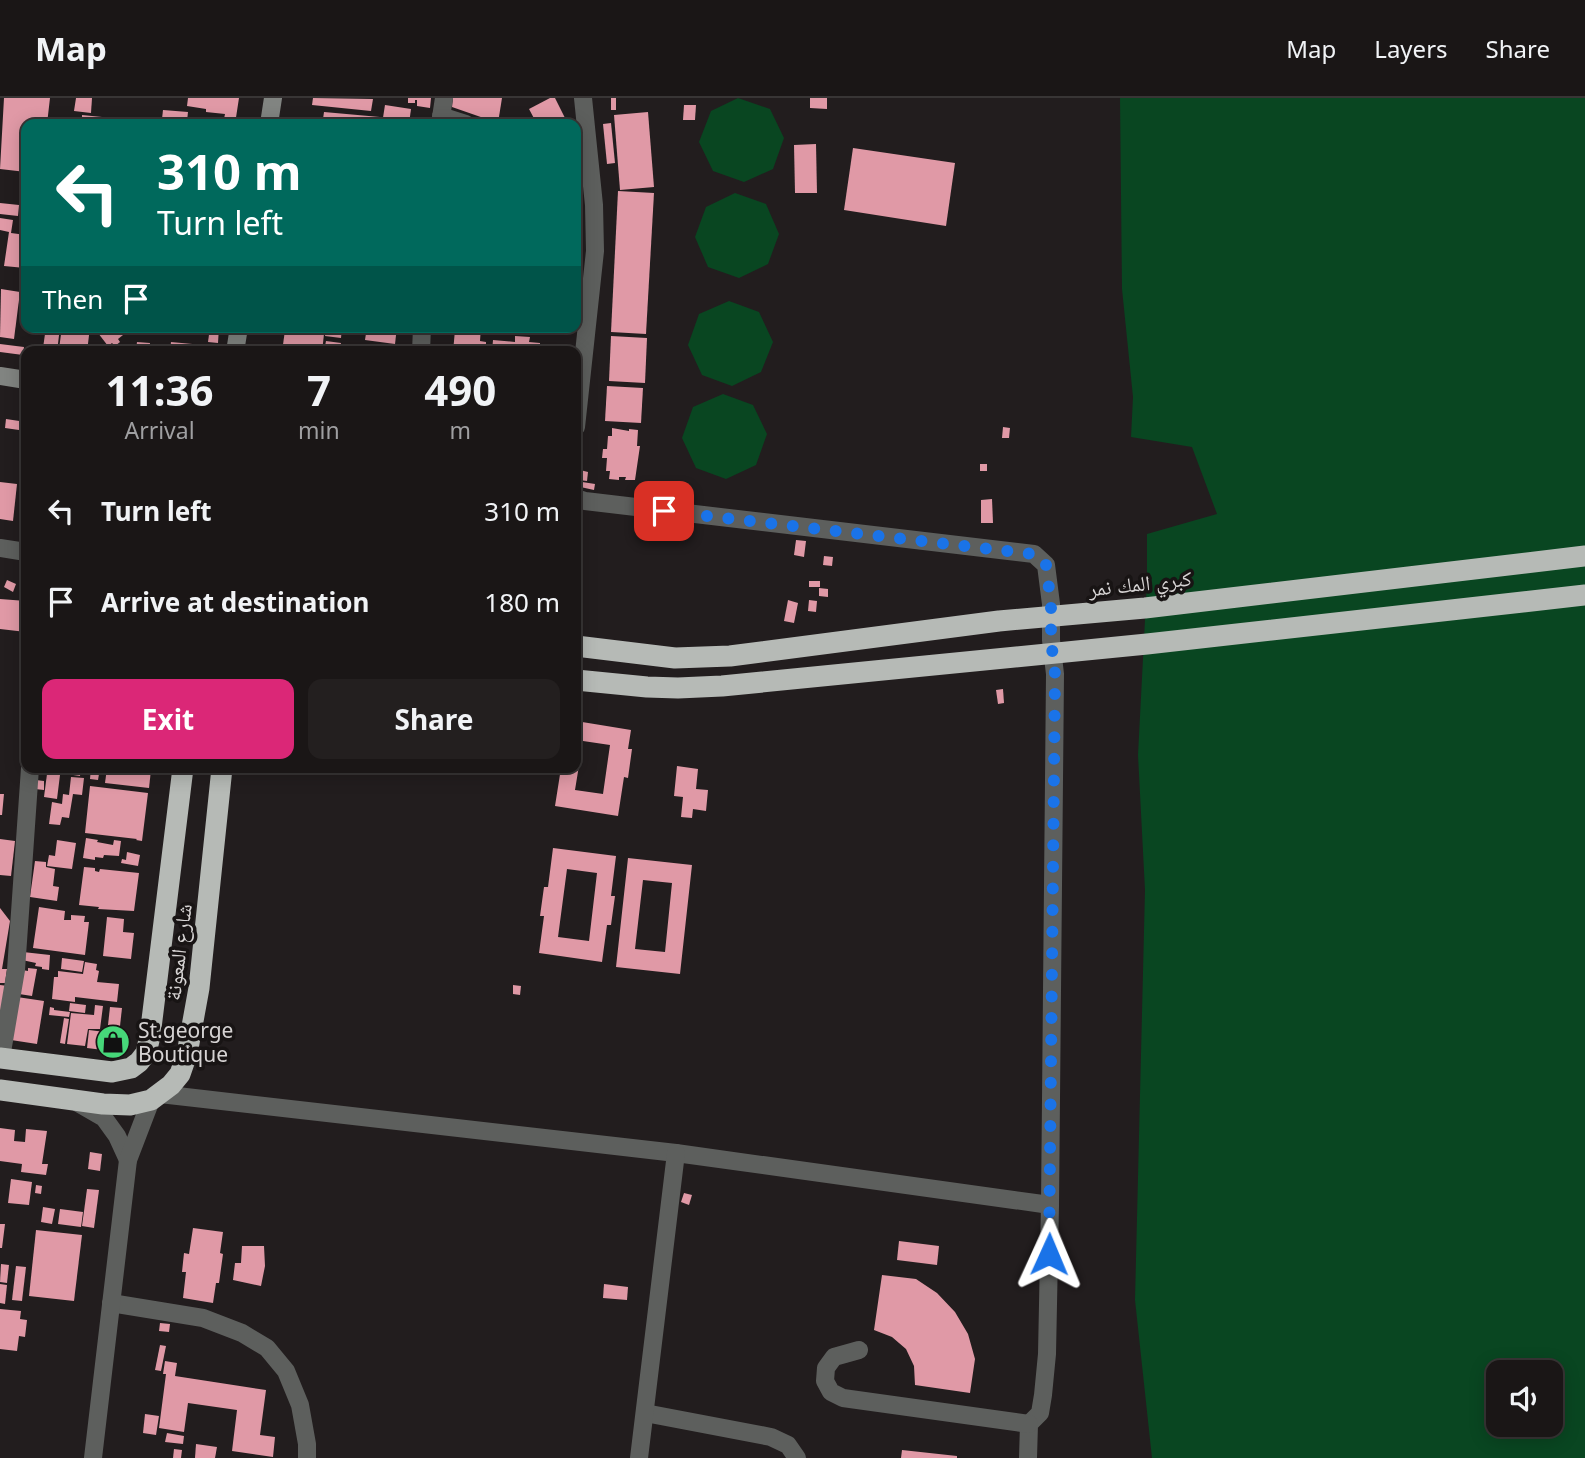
<!DOCTYPE html>
<meta charset="utf-8">
<style>
body{margin:0;font-family:"Noto Sans","Noto Naskh Arabic",sans-serif;background:#231f1f;color:#f1f3f6;height:100vh;display:flex;flex-direction:column;font-size:26px;white-space:nowrap}
*{box-sizing:border-box;margin:0}
p{font-size:23px;color:#9f9fa1}
.icon{flex:none;width:38px;height:38px;fill:none;stroke:currentColor;stroke-width:2;stroke-linecap:round;stroke-linejoin:round}
.map{position:relative;flex:1;overflow:hidden}
.details{position:absolute;left:21px;top:248px;width:560px;height:427px;display:flex;flex-direction:column;background:#1a1616;border-radius:14px;box-shadow:0 4px 18px #0003,0 0 0 2px #383535}
.details>*{flex:none}
.banner{position:absolute;left:21px;top:21px;width:560px;height:214px;border-radius:14px;box-shadow:0 4px 18px #0003,0 0 0 2px #383535;background:#00695c;color:#fff;overflow:hidden}
.controls{position:absolute;left:1486px;top:1262px;display:grid;gap:14px}
.controls a{display:grid;place-items:center;width:77px;height:77px;border-radius:14px;background:#1a1616;box-shadow:0 4px 18px #0003,0 0 0 2px #383535;font-size:35px}
.pin{position:absolute;display:grid;place-items:center;width:60px;height:60px;color:#fff;margin:-30px;border-radius:14px;box-shadow:0 4px 10px #0006}
.me{position:absolute;width:77px;margin:-38px;rotate:1deg;stroke-linejoin:round;filter:drop-shadow(0 0 5px #0008)}
.turn{display:flex;align-items:center;gap:24px;height:147px;padding:0 21px;font-size:32px}
.turn .icon{width:91px;height:91px;stroke-width:2.5}
.turn b{display:block;font-size:49px;line-height:60px}
.then{display:flex;align-items:center;height:66px;padding:0 21px;background:#0003;gap:14px;font-size:26px}
.eta{display:flex;justify-content:space-evenly;align-items:center;height:119px;text-align:center}
.eta b{font-size:42px;font-weight:700;line-height:49px}
.action{display:flex;gap:14px;margin-top:auto;padding:14px 21px}
.action a{flex:1;height:80px;border-radius:14px;background:#db2777;color:#fff;font-size:28px;font-weight:700;line-height:80px;text-align:center}
.action a+a{background:#231f1f;color:#f1f3f6}
ul{padding:0;list-style:none}
li{display:flex;align-items:center;gap:21px;height:91px;padding:0 21px}
li div{flex:1}
li b{display:block;font-size:26px}
li em{font-style:normal}
header{display:flex;align-items:center;gap:42px;box-sizing:border-box;height:98px;padding:0 35px;background:#1a1616;border-bottom:2px solid #383535}
header strong{font-size:33px}
nav{display:flex;gap:38px;margin-inline-start:auto;font-size:24px}
.map>svg:first-child{display:block}
.water{fill:#094621;fill-rule:evenodd}
.building{fill:#e099a6;fill-rule:evenodd}
.lines{fill:none;stroke-linecap:round;stroke-linejoin:round}
.street{stroke:#5d5f5d;stroke-width:18}
.secondary{stroke:#818481;stroke-width:18}
.highway{stroke:#b6bab6;stroke-width:21}
.route{stroke:#1a73e8;stroke-width:12;stroke-dasharray:0 21.6}
.labels{text-anchor:middle;dominant-baseline:central;stroke-width:7;stroke-linejoin:round;paint-order:stroke}
.street-label{font-size:21px;fill:#d6d3d3;stroke:#181414}
.poi-label{font-size:21px;fill:#d6d3d3;stroke:#181414;text-anchor:start}
</style>
<header>
<strong>Map</strong>
<nav><a>Map</a><a>Layers</a><a>Share</a></nav>
</header>
<div class="map">
<svg width="1585" height="1360" viewBox="0 0 1585 1360">
<rect width="100%" height="100%" fill="#221d1e"/>
<g class="water">
<polygon points="738,0 770,11 784,40 773,71 744,84 713,73 699,44 711,13"/>
<path d="M1120,0H1585V1360H1152L1135,1202L1145,792L1138,657L1147,483V436L1217,416L1192,349L1131,339L1133,299L1122,191ZM1498,1274H1550V1326H1498Z"/>
<polygon points="735,95 766,106 779,136 768,166 739,180 708,169 695,139 706,109"/>
<polygon points="729,203 759,214 773,244 761,274 732,288 702,277 688,247 699,216"/>
<polygon points="723,296 753,307 767,336 756,367 726,381 696,370 682,340 693,309"/>
</g>
<g class="building">
<polygon points="4,0 50,0 47,26 26,26 26,74 0,71"/>
<polygon points="76,0 92,0 91,15 74,13"/>
<polygon points="188,0 239,0 235,26 223,26 225,16 206,14 206,11 187,8"/>
<polygon points="313,0 373,1 371,13 312,7"/>
<polygon points="408,0 431,0 430,10 417,8 417,2 415,2 415,5 408,5"/>
<polygon points="453,0 502,0 498,25 452,9"/>
<polygon points="550,0 555,0 567,24 565,26 537,26 529,11"/>
<rect x="611" y="0" width="5" height="12"/>
<polygon points="810,0 827,0 827,11 810,10"/>
<polygon points="385,7 411,11 409,26 382,26"/>
<polygon points="684,7 696,7 695,22 683,22"/>
<polygon points="163,12 188,14 187,23 162,21"/>
<polygon points="324,14 380,19 379,26 311,26 312,20 323,21"/>
<polygon points="648,14 654,89 620,92 614,17"/>
<polygon points="82,17 112,20 112,26 82,26"/>
<polygon points="52,20 65,22 64,26 51,26"/>
<polygon points="413,20 421,21 420,26 412,26"/>
<polygon points="147,21 168,23 168,26 147,26"/>
<polygon points="611,25 615,65 607,66 603,26"/>
<polygon points="816,46 817,95 795,95 794,47"/>
<polygon points="853,50 955,65 946,128 844,112"/>
<polygon points="618,93 654,95 646,236 611,234"/>
<polygon points="0,105 19,107 18,118 0,116"/>
<polygon points="0,120 13,122 11,135 26,137 25,170 4,168 9,134 0,132"/>
<polygon points="1,191 20,194 14,241 0,239"/>
<polygon points="46,229 60,229 57,254 27,254 28,248 43,250"/>
<polygon points="62,229 90,229 87,254 66,254 66,252 59,251"/>
<polygon points="101,229 117,229 123,237 118,241 120,244 115,248 112,245 108,248 98,235 103,232"/>
<polygon points="210,229 219,229 218,245 208,244"/>
<polygon points="313,229 342,229 341,240 325,238 326,232 313,231"/>
<polygon points="367,229 397,229 395,246 365,242"/>
<polygon points="458,229 481,229 480,243 486,244 486,253 453,254 455,232 457,232"/>
<polygon points="285,232 324,236 322,254 282,254"/>
<polygon points="515,238 530,239 529,244 540,245 540,254 492,254 493,242 515,244"/>
<polygon points="611,238 647,240 645,285 609,283"/>
<polygon points="326,243 341,245 340,254 324,254"/>
<polygon points="137,244 150,245 149,254 136,253"/>
<polygon points="171,244 203,247 202,254 170,254"/>
<polygon points="0,246 24,249 23,257 0,254"/>
<polygon points="372,246 405,251 404,254 371,254"/>
<polygon points="607,288 643,290 641,325 605,323"/>
<polygon points="6,321 26,324 26,333 5,330"/>
<polygon points="1003,329 1010,330 1009,340 1002,340"/>
<polygon points="612,330 629,333 629,331 638,332 637,348 640,348 635,382 625,382 626,379 619,379 619,382 609,381 610,373 606,373 607,360 602,360 603,351 607,351 608,338 612,338"/>
<rect x="980" y="366" width="7" height="7"/>
<polygon points="580,372 588,374 587,383 579,382"/>
<polygon points="576,383 595,386 594,392 576,388"/>
<polygon points="0,384 17,386 13,423 0,421"/>
<polygon points="992,401 993,425 981,425 981,402"/>
<polygon points="796,442 806,443 804,459 794,457"/>
<polygon points="824,458 833,459 832,468 823,467"/>
<polygon points="7,482 16,486 13,494 4,489"/>
<rect x="809" y="483" width="11" height="6"/>
<polygon points="819,490 828,491 828,499 819,498"/>
<polygon points="0,501 26,503 26,534 0,531"/>
<polygon points="788,502 798,505 794,525 784,523"/>
<polygon points="809,502 817,503 816,514 808,513"/>
<polygon points="1003,591 1004,605 998,606 996,592"/>
<path d="M576,623L631,632L628,651H632L628,680L624,679L618,718L555,708L561,670H576ZM583,643L610,647L603,696L575,692Z"/>
<polygon points="677,668 698,671 696,691 708,692 706,713 693,711 692,720 681,719 683,699 674,698"/>
<polygon points="47,670 81,670 80,678 46,673"/>
<polygon points="91,670 100,670 98,682 90,681"/>
<polygon points="107,670 151,672 149,690 105,685"/>
<polygon points="47,676 60,677 57,701 44,699"/>
<polygon points="71,679 84,680 82,697 73,696 69,720 62,719 60,727 49,726 52,704 62,706 63,696 69,697"/>
<polygon points="36,682 44,683 44,692 35,691"/>
<polygon points="90,688 148,695 142,743 136,742 137,741 85,735"/>
<polygon points="0,696 4,696 2,717 0,717"/>
<polygon points="86,740 98,742 97,744 113,747 114,742 121,743 119,758 104,757 103,760 95,759 95,762 83,760"/>
<polygon points="0,741 15,743 11,778 0,777"/>
<polygon points="57,742 76,745 72,771 47,768 49,757 55,758"/>
<path d="M553,750L616,758L611,798H615L611,827H607L602,864L539,855L544,818H540L544,789H548ZM567,771L597,775L589,843L558,839Z"/>
<polygon points="127,754 140,757 138,768 121,765 122,761 126,762"/>
<path d="M628,760L692,767L680,876L616,869ZM643,782L672,785L665,854L635,851Z"/>
<polygon points="35,763 46,764 46,769 55,771 53,788 59,789 57,803 30,799"/>
<polygon points="84,769 95,770 95,773 99,774 100,771 139,775 134,813 98,811 99,809 79,807"/>
<polygon points="39,809 65,813 64,822 71,822 71,817 85,818 84,824 89,824 85,857 33,850"/>
<polygon points="0,810 10,823 2,871 7,871 5,885 0,885"/>
<polygon points="107,819 124,821 123,834 134,835 131,861 103,858"/>
<polygon points="23,854 50,857 49,872 42,871 42,869 35,868 36,865 22,862"/>
<polygon points="62,860 84,863 82,874 61,871"/>
<polygon points="85,864 97,866 96,872 99,873 97,884 119,886 117,904 75,899 75,904 52,901 54,879 58,879 58,873 83,876"/>
<polygon points="28,870 37,871 32,898 19,896 22,872 28,873"/>
<polygon points="0,887 8,888 4,913 0,912"/>
<polygon points="513,887 521,888 520,897 513,896"/>
<polygon points="17,899 44,903 37,946 11,942"/>
<polygon points="70,905 86,907 85,915 69,913"/>
<polygon points="95,907 103,908 100,931 88,931 85,948 67,946 71,915 94,917"/>
<polygon points="50,909 54,910 54,912 70,914 69,919 49,917"/>
<polygon points="110,909 122,910 120,928 108,927"/>
<polygon points="64,920 69,921 65,946 60,945"/>
<polygon points="89,932 105,934 103,952 87,950"/>
<polygon points="107,933 120,935 118,953 105,952"/>
<polygon points="0,1030 15,1032 14,1043 25,1044 26,1031 47,1033 42,1066 48,1066 46,1077 21,1074 22,1066 0,1063"/>
<polygon points="90,1054 102,1056 100,1073 88,1071"/>
<polygon points="11,1081 32,1084 29,1107 8,1105"/>
<polygon points="36,1087 42,1088 41,1096 35,1095"/>
<polygon points="87,1091 99,1092 94,1130 82,1128"/>
<polygon points="684,1095 692,1097 689,1107 681,1104"/>
<polygon points="43,1109 55,1111 52,1126 41,1124"/>
<polygon points="60,1111 83,1114 81,1129 58,1126"/>
<polygon points="0,1126 5,1126 2,1150 0,1150"/>
<polygon points="193,1130 223,1134 220,1155 223,1156 219,1185 216,1185 213,1205 183,1200 186,1174 182,1174 184,1155 189,1156"/>
<polygon points="36,1132 82,1137 74,1203 29,1198"/>
<polygon points="899,1143 939,1148 937,1167 897,1162"/>
<polygon points="242,1148 264,1148 265,1168 261,1188 233,1182 235,1165 241,1165"/>
<polygon points="1,1166 9,1167 7,1185 0,1184"/>
<polygon points="16,1168 26,1169 22,1203 12,1202"/>
<polygon points="882,1177 916,1181 937,1195 955,1214 968,1236 975,1261 970,1295 915,1287 914,1268 906,1251 892,1239 874,1232"/>
<polygon points="0,1186 7,1187 5,1206 0,1205"/>
<polygon points="604,1186 628,1189 627,1202 603,1200"/>
<polygon points="0,1211 21,1213 20,1221 27,1222 25,1239 19,1238 17,1253 0,1251"/>
<polygon points="160,1225 170,1226 169,1234 159,1233"/>
<polygon points="160,1247 166,1248 161,1273 155,1272"/>
<polygon points="165,1263 177,1265 175,1278 266,1292 260,1337 275,1339 273,1359 232,1353 237,1312 188,1305 184,1334 159,1330 166,1276 163,1276"/>
<polygon points="145,1316 159,1318 156,1337 143,1335"/>
<polygon points="167,1335 184,1338 183,1346 165,1344"/>
<polygon points="196,1346 217,1349 215,1360 195,1360"/>
<polygon points="174,1351 182,1352 181,1360 173,1360"/>
<polygon points="902,1352 957,1358 957,1360 901,1360"/>
</g>
<g class="lines">
<g class="street">
<polyline points="441,18 466,26"/>
<polyline points="440,26 444,0"/>
<polyline points="421,254 422,229"/>
<polyline points="576,329 595,153 594,107 583,0"/>
<polyline points="576,400 585,403 1034,456 1046,467 1051,506 1051,542 1055,576 1050,1107 1047,1256 1043,1297 1040,1315 1029,1326 1028,1360"/>
<polyline points="0,450 26,454"/>
<polyline points="1,960 16,872 30,670"/>
<polyline points="160,996 676,1055 1050,1107"/>
<polyline points="78,1005 104,1020 117,1038 128,1062"/>
<polyline points="111,1205 203,1220 242,1235 267,1250 286,1273 300,1307 307,1346 307,1360"/>
<polyline points="859,1252 834,1259 826,1270 825,1283 831,1294 843,1300 1029,1326"/>
<polyline points="645,1315 771,1339 788,1347 797,1360"/>
<polyline points="93,1360 128,1062 151,1002"/>
<polyline points="639,1360 676,1055"/>
</g>
<g class="secondary">
<polyline points="269,26 273,0"/>
<polyline points="235,254 239,229"/>
<polyline points="0,278 26,282"/>
</g>
<g class="highway">
<polyline points="576,548 675,560 730,558 999,523 1145,510 1585,458"/>
<polyline points="576,582 647,589 678,590 722,588 1147,546 1585,497"/>
<polyline points="0,960 112,974 131,970 139,964 146,955 150,938 183,670"/>
<polyline points="0,992 103,1006 130,1007 151,1002 171,987 180,976 187,956 199,890 222,670"/>
</g>
</g>
<g class="lines">
<polyline class="route" points="664,413 1034,456 1046,467 1051,506 1051,542 1055,576 1049,1156"/>
</g>
<defs>
<g id="shop-disc" transform="scale(1.75)"><circle r="9.5" fill="#46d779" stroke="#181414"/><path d="M-5-2.5h2.3a2.7 3.5 0 0 1 5.4 0H5L5.5 6h-11ZM-1.5-2.5h3a1.5 2.3 0 0 0-3 0Z" fill="#111"/></g>
</defs>
<g fill-rule="evenodd">
<use href="#shop-disc" x="113" y="944"/>
</g>
<g class="labels">
<g class="street-label">
<text transform="translate(1140 485) rotate(-6)">كبري المك نمر</text>
<text transform="translate(178 854) rotate(-83)">شارع المعونة</text>
</g>
<g class="poi-label">
<text x="138" y="932">St.george<tspan x="138" dy="24">Boutique</tspan></text>
</g>
</g>
</svg>
<div class="controls">
<a><svg class="icon" aria-label="sound" viewBox="0 0 24 24"><path d="M4 9h4l5-4v14l-5-4H4zM17 9q2 3 0 6"/></svg></a>
</div>
<div class="pin" style="left:664px;top:413px;background:#d93025"><svg class="icon" aria-label="arrive" viewBox="0 0 24 24"><path d="M6 21V4h12l-3 4 3 4H6"/></svg></div>
<svg class="me" style="left:1049px;top:1156px" viewBox="-20 -20 40 40"><path d="M0-17L14 15 0 8-14 15z" fill="#1a73e8" stroke="#fff" stroke-width="4"/></svg>
<div class="banner">
<div class="turn"><svg class="icon" aria-label="left" viewBox="0 0 24 24"><path d="M17 20v-9H6M10 6l-5 5 5 5"/></svg><div><b>310 m</b>Turn left</div></div>
<div class="then">Then<svg class="icon" aria-label="arrive" viewBox="0 0 24 24"><path d="M6 21V4h12l-3 4 3 4H6"/></svg></div>
</div>
<section class="details">
<div class="eta">
<div><b>11:36</b><p>Arrival</p></div>
<div><b>7</b><p>min</p></div>
<div><b>490</b><p>m</p></div>
</div>
<ul>
<li><svg class="icon" aria-label="left" viewBox="0 0 24 24"><path d="M17 20v-9H6M10 6l-5 5 5 5"/></svg><div><b>Turn left</b></div><em>310 m</em></li>
<li><svg class="icon" aria-label="arrive" viewBox="0 0 24 24"><path d="M6 21V4h12l-3 4 3 4H6"/></svg><div><b>Arrive at destination</b></div><em>180 m</em></li>
</ul>
<div class="action"><a>Exit</a><a>Share</a></div>
</section>
</div>
